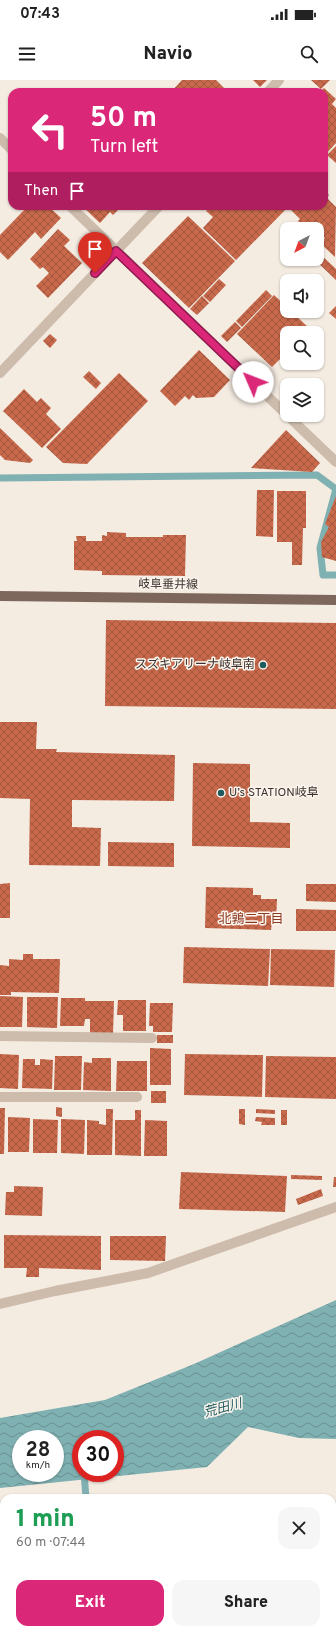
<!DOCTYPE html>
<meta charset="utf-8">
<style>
body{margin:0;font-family:Overpass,"Noto Sans JP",sans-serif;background:#f6f6f6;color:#222;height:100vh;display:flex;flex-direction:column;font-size:15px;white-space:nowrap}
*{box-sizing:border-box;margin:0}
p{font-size:13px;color:#767676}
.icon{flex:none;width:22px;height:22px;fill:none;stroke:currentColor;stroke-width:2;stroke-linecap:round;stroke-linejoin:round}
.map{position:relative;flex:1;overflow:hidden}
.details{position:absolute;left:0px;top:1414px;width:336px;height:140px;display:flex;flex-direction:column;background:#fff;border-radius:12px 12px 0 0;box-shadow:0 1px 3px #0004}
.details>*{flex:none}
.guide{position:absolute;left:8px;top:8px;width:320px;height:122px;border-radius:12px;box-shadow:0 1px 3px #0004;background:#db2777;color:#fff;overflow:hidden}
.needle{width:26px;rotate:221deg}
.tools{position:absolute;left:280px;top:142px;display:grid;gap:8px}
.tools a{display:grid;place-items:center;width:44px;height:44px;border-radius:8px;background:#fff;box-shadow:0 1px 3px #0004;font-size:20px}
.speed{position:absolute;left:12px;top:1350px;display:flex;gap:8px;font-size:20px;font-weight:700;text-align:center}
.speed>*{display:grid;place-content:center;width:52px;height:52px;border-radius:50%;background:#fff;box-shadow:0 1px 3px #0004;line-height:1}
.speed small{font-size:10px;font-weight:400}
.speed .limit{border:6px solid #d22;background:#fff;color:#111}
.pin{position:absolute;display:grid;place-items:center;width:34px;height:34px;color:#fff;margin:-41px -17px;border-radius:50% 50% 50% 0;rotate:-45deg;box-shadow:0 0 4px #0007}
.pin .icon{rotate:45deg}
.me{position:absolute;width:44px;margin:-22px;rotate:314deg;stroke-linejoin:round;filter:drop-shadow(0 0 3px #0008)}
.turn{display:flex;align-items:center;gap:14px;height:84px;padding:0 16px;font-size:18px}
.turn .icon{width:52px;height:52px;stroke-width:2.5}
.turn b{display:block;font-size:28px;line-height:34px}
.then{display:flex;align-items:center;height:38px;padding:0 16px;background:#0003;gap:8px;font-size:15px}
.round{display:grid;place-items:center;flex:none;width:42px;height:42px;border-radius:12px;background:#f6f6f6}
.headline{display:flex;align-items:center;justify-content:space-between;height:68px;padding:0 16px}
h1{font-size:24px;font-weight:800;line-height:30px;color:#1e9e55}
.primary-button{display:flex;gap:8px;margin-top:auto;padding:8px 16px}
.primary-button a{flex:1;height:46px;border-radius:12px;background:#db2777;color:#fff;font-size:16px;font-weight:800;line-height:46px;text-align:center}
.primary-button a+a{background:#f6f6f6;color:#222}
.status{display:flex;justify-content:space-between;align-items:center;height:28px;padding:0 20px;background:#fff;direction:ltr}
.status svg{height:11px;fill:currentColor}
header{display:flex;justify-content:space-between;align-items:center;height:52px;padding:0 16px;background:#fff;font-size:18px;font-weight:800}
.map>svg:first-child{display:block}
.water{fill:url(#water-waves);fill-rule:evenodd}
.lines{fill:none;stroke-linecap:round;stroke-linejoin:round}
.stream{stroke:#7fb0b2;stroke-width:7}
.building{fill:url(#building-cross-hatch)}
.service{stroke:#cdbbac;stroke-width:10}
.minor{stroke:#cdbbac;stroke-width:10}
.primary{stroke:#7d675c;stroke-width:10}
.route-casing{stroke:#8e194d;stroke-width:10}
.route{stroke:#db2777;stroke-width:7}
.poi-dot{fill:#1f5a5e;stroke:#fbf5ee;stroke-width:1.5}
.labels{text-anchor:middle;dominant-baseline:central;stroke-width:3;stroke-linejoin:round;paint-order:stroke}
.street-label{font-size:12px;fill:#3b302b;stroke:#fbf5ee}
.poi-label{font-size:12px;fill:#3b302b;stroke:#fbf5ee;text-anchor:end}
.neighbourhood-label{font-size:13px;fill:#8c3b22;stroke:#fbf5ee}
.water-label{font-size:13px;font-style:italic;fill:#1f5a5e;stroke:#fbf5ee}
</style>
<div class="status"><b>07:43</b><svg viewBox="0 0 49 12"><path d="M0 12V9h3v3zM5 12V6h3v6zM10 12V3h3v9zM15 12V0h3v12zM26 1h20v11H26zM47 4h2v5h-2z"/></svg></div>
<header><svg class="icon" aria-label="menu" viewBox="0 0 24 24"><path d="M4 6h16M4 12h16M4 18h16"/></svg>Navio<svg class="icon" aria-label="search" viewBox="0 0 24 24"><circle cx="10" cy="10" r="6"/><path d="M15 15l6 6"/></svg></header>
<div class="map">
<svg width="336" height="1554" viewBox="0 0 336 1554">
<defs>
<pattern id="water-waves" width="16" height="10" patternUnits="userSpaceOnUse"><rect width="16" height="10" fill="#7fb0b2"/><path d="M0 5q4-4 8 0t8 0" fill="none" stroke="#699091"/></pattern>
<pattern id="building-cross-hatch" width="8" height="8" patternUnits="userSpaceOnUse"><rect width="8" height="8" fill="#c8694b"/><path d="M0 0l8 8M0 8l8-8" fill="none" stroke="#a4573f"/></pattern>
</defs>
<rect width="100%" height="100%" fill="#f4ebe1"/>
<path class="water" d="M336,1220V1359L299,1358L248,1347L207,1387L0,1408V1338L105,1320L194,1284ZM21,1359H55V1393H21ZM81,1359H115V1393H81Z"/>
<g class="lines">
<g class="stream">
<polyline points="0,398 317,395 336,409 320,468 323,495 336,495"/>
<polyline points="84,1393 86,1418"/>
</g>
</g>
<g class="building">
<polygon points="182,0 216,0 227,11 171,12"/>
<polygon points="253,0 267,0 260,7"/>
<polygon points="311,0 330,0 321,9"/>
<polygon points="324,8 336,19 332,24 336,28 336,63 325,75 324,12 320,12"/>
<polygon points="336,66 336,83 327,75"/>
<polygon points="324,110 329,115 327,118 336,127 335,177 320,163 325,158 317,149 306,149 298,141 300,139 291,130 295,126 324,126"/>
<polygon points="28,126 48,126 61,138 41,159 35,152 8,180 0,172 0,155"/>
<polygon points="82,126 122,126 113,135 110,132 100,143"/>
<polygon points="211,126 289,126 236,180 203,148 213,137 206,131"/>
<polygon points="188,136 235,181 189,228 142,183"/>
<polygon points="58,149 70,160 64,166 82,183 48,218 36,206 49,193 43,187 40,189 30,179"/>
<polygon points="317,171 336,189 336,200 314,179 317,179"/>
<polygon points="219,199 226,205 210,222 203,216"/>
<polygon points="266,210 272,216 242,247 236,241"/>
<polygon points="274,215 287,227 287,231 291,231 310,249 305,253 287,253 287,272 272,287 237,254"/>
<polygon points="202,216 209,223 197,235 190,229"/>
<polygon points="336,226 336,239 329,233"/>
<polygon points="235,242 241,248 227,262 221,256"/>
<polygon points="50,254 57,260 50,268 43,261"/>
<polygon points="199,270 230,300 214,317 196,318 193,315 189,320 185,316 175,326 160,311"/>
<polygon points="89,291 101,303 96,309 83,297"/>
<polygon points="119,293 148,321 87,384 63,383 46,367"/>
<polygon points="24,309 37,322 41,318 51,328 46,334 61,349 42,368 3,331"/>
<polygon points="0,348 33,380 30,383 5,380 0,375"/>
<polygon points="286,350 320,383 312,392 251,388"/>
<polygon points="257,410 274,410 273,457 256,456"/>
<polygon points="277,411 306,411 306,448 303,448 302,485 292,485 292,462 277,462"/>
<polygon points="336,416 336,481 322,477 321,462 329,447 325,444"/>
<polygon points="107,452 126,453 126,457 163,457 163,455 186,455 185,496 102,495 102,491 74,490 74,461 77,461 76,456 86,456 86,461 102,461 102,455 107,456"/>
<polygon points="106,540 336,543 336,629 105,626"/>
<polygon points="0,642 37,642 36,669 57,669 56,672 175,675 174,721 72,720 72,747 101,748 100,786 29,785 30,719 0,718"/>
<polygon points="193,683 250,684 250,742 290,743 290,768 192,766"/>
<polygon points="108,762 174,763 174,787 108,786"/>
<polygon points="10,803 10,838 0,838 0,804"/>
<polygon points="306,804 336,804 336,822 306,821"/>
<polygon points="206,807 253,808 253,815 261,815 261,819 277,819 276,842 272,842 271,850 205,848"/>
<polygon points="296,829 336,830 336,851 296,851"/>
<polygon points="184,867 270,869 268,906 183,903"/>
<polygon points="271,869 335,870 334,907 270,905"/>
<polygon points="23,874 33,874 33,879 60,879 59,913 11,912 11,915 0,915 0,885 9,886 9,879 23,880"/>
<polygon points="0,916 23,917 22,947 0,947"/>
<polygon points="27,917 58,917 57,948 27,947"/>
<polygon points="61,918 85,918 85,921 114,921 113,954 90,953 90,939 85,939 84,946 60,946"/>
<polygon points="118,920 146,920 146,951 123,951 123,935 117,935"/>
<polygon points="150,923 173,923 172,952 153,952 153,946 149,946"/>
<rect x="157" y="955" width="16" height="8"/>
<polygon points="150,968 171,969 171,1005 150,1005"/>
<polygon points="0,974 19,975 18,1009 0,1008"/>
<polygon points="185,974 263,975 262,1017 184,1015"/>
<polygon points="55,976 82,976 81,1010 54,1010"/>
<polygon points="266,976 336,977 336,1019 265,1017"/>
<polygon points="92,978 111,978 111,1011 83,1010 84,982 92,983"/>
<polygon points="23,979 35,979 35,985 40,985 40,979 53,980 52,1009 22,1008"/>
<polygon points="117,981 147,981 147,1011 116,1011"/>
<rect x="151" y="1011" width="15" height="12"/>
<polygon points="56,1027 62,1028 62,1037 56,1036"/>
<polygon points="0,1028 5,1028 4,1074 0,1074"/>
<polygon points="106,1029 113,1029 112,1075 87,1075 87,1040 99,1041 99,1044 106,1045"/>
<polygon points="239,1029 245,1029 245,1045 239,1044"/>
<polygon points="256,1029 275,1030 275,1034 256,1033"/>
<polygon points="135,1030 141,1030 141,1076 115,1075 115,1040 135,1040"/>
<rect x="281" y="1030" width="6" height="15"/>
<polygon points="8,1037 30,1038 29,1072 8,1072"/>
<polygon points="256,1037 275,1038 275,1045 261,1045 262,1042 255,1041"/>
<polygon points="33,1039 58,1040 57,1073 33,1073"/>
<polygon points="61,1039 85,1040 84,1074 61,1073"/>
<polygon points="145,1040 167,1041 167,1076 144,1076"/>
<polygon points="181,1092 287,1096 285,1132 179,1129"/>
<polygon points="291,1095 322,1096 322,1100 291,1099"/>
<polygon points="334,1097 336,1097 336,1107 333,1107"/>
<polygon points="14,1106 43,1107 42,1136 5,1135 6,1112 14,1112"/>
<polygon points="321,1109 323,1116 298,1125 296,1119"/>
<polygon points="4,1155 101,1156 101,1190 39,1188 39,1197 26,1197 27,1188 4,1188"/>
<polygon points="110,1156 166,1156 165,1181 110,1180"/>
<polygon points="122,1550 158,1550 154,1554 118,1554"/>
<polygon points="165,1550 199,1550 203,1554 161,1554"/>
</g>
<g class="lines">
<polyline class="service" points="25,1554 29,1550"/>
<g class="minor">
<polyline points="268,12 279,0"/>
<polyline points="0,58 12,70"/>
<polyline points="70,126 287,335"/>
<polyline points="0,293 159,126"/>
<polyline points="287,335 336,382"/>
<polyline points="0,956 152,958"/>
<polyline points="0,1017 137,1017"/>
<polyline points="0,1224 55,1211 148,1193 336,1127"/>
<polyline points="0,1524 4,1523"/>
<polyline points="67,1550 71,1554"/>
</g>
<polyline class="primary" points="0,516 336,520"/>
</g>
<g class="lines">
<g class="route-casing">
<polyline id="route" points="95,193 116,171 253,302"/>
</g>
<use href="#route" class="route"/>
</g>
<g class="poi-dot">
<circle cx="263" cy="585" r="4"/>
<circle cx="221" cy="713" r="4"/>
</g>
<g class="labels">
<g class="street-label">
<text transform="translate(168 505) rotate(1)">岐阜垂井線</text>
</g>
<g class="poi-label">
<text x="255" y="585">スズキアリーナ岐阜南</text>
<text x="229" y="713" text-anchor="start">U’s STATION岐阜</text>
</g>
<g class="neighbourhood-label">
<text x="251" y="840">北鶉二丁目</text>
</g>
<g class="water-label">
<text transform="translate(223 1329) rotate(-15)">荒田川</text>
</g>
</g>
</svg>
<div class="tools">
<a><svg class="needle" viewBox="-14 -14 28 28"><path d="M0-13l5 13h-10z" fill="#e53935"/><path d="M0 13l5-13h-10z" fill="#767676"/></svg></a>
<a><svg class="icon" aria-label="sound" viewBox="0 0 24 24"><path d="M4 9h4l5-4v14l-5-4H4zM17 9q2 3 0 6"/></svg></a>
<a><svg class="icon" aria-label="search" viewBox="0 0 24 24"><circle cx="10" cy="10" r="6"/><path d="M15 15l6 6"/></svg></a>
<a><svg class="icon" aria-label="layers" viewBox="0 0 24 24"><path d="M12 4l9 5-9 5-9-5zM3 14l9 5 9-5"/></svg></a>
</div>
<div class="speed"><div>28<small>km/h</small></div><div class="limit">30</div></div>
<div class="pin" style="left:95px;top:193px;background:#d93025"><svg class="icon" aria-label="arrive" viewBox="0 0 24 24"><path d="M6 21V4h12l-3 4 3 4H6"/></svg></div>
<svg class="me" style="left:253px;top:302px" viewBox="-20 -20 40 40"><circle r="19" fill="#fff"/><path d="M0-13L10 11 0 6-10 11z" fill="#db2777"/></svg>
<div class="guide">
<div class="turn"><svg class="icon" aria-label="left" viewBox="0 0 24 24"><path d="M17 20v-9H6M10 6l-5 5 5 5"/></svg><div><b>50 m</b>Turn left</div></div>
<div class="then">Then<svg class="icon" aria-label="arrive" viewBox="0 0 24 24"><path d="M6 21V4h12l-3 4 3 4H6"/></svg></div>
</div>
<section class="details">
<div class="headline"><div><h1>1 min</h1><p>60 m · 07:44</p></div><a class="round"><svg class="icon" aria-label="close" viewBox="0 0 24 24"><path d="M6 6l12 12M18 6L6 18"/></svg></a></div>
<div class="primary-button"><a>Exit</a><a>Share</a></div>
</section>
</div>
